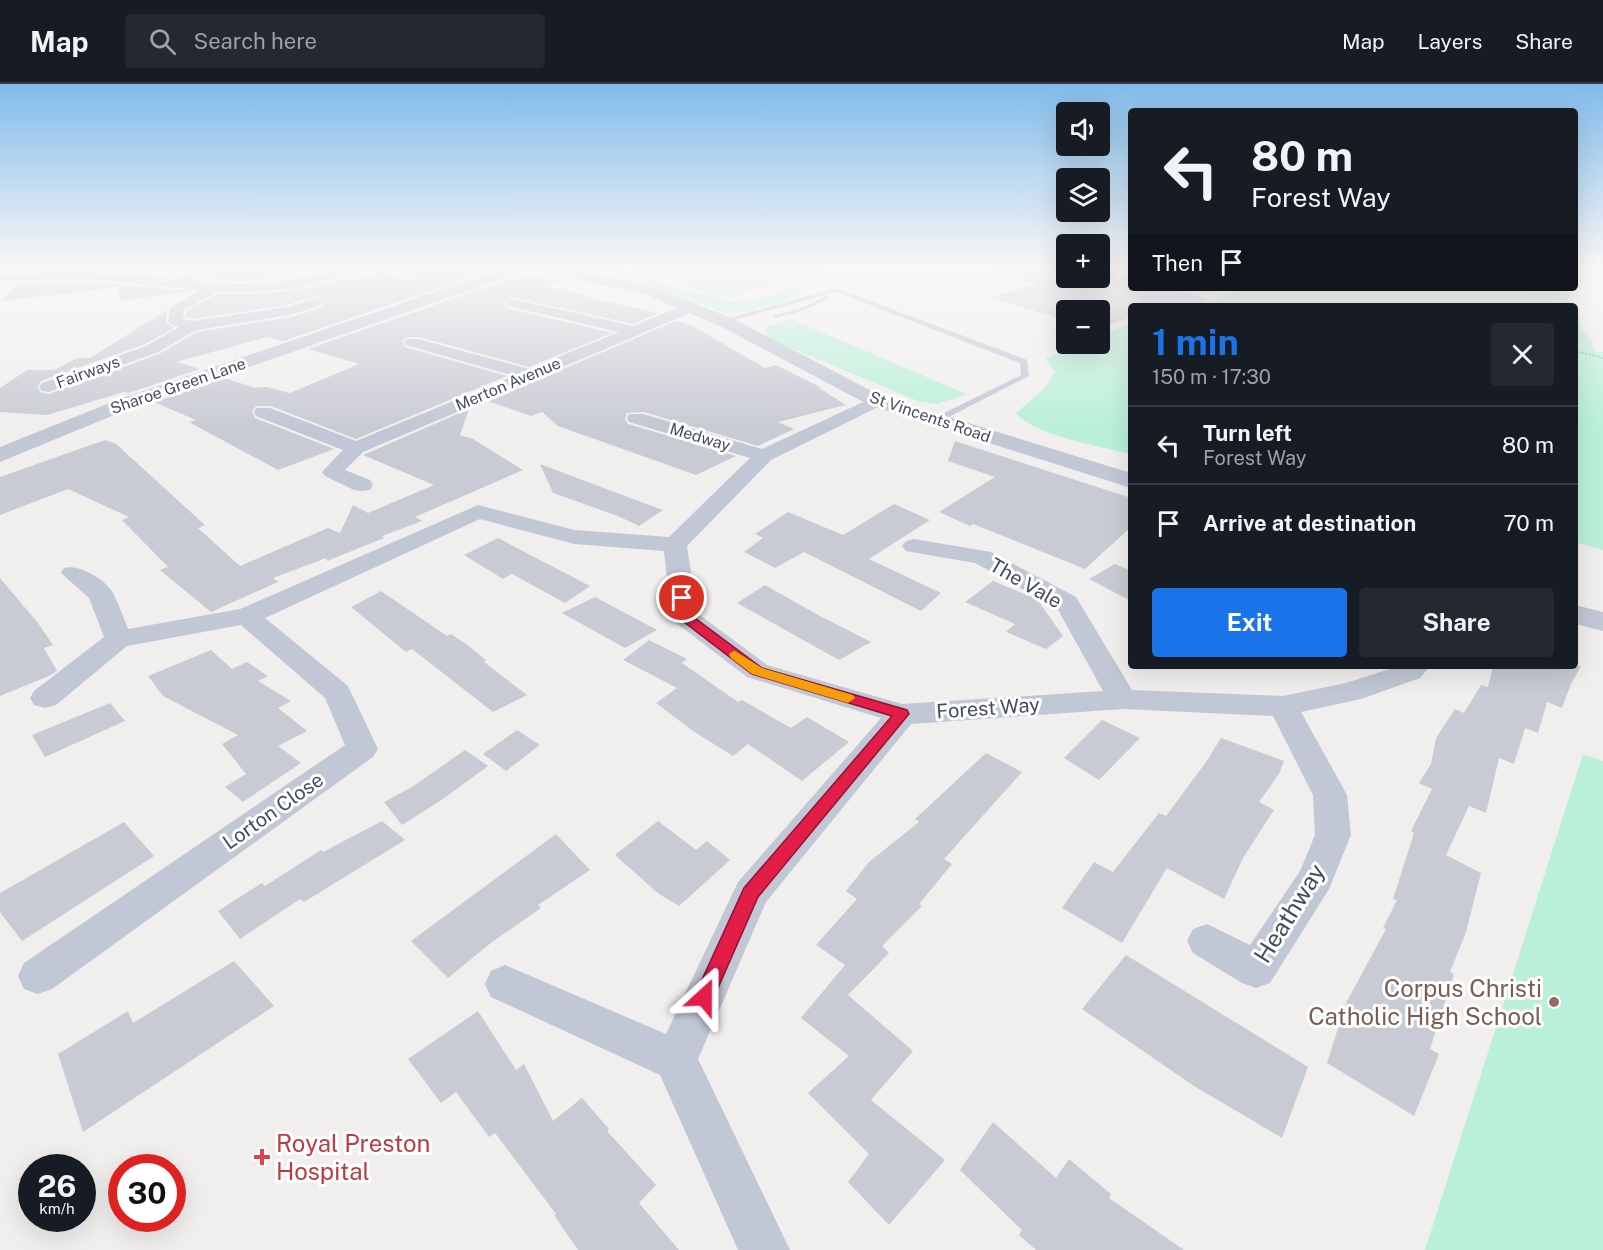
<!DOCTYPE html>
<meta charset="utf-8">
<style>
body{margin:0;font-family:"Public Sans",sans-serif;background:#242831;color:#f1f3f6;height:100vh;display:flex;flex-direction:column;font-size:22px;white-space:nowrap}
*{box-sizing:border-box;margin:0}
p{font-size:20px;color:#9ea1a6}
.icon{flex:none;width:33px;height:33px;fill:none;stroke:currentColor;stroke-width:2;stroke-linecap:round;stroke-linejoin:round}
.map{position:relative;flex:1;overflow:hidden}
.sheet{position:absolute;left:1128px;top:219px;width:450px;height:366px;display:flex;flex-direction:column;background:#171b24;border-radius:6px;box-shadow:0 6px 24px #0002}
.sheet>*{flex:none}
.guide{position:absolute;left:1128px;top:24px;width:450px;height:183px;border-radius:6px;box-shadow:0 6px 24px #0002;background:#171b24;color:#f1f3f6;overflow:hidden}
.buttons{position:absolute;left:1056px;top:18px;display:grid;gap:12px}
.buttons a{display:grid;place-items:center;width:54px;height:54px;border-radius:6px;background:#171b24;box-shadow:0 6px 24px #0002;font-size:30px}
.speed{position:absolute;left:18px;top:1070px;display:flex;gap:12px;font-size:30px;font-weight:700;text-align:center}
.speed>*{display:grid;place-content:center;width:78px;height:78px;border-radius:50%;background:#171b24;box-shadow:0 6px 24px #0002;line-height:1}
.speed small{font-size:15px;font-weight:400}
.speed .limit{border:9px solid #d22;background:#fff;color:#111}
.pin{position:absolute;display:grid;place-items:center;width:51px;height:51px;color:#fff;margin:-26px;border:3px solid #fff;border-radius:50%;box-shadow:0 2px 6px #0007}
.me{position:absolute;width:66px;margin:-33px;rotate:24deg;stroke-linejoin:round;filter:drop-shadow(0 0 4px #0008)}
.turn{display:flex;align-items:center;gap:21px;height:126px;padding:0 24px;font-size:27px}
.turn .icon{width:78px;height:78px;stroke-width:2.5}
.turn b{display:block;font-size:42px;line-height:51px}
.then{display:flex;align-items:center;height:57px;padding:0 24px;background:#0003;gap:12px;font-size:22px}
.round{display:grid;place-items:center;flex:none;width:63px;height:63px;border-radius:6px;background:#242831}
.head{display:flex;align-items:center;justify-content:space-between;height:102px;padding:0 24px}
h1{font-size:36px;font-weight:700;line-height:45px;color:#1a73e8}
.button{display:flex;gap:12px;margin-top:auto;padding:12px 24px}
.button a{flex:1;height:69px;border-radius:6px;background:#1a73e8;color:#fff;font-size:24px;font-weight:700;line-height:69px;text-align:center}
.button a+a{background:#242831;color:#f1f3f6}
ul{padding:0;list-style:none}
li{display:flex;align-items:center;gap:18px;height:78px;padding:0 24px;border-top:2px solid #363941}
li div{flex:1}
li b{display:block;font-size:22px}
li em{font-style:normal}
header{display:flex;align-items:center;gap:36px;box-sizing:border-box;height:84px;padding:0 30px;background:#171b24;border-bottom:2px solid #363941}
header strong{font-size:28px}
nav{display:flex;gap:33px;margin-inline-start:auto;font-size:21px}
.search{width:420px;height:54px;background:#242831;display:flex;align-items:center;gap:15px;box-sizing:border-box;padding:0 21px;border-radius:6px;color:#9ea1a6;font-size:22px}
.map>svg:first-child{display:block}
.green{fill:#baf0d9}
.building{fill:#c9cbd4}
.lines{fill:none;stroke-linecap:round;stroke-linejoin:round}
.path{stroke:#71cfb2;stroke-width:2;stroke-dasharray:2 1.5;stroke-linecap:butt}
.service{fill:#c1c7d4;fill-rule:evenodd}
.minor{fill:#c1c7d4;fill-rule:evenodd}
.tertiary{fill:#c1c7d4;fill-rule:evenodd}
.route{fill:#e11d48;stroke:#92132f;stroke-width:1.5}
.slow{fill:#f59e0b}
.education-dot{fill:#8d6e63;stroke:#fff;stroke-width:2}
.health-dot{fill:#e0444e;stroke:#fff;stroke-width:2}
.labels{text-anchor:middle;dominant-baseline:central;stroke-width:6;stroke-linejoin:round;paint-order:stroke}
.far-street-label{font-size:16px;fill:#454d5c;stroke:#fff}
.street-label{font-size:20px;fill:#454d5c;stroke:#fff}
.near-street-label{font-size:24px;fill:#454d5c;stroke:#fff}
.near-education-label{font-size:24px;fill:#785e54;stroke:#fff;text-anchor:end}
.near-health-label{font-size:24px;fill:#be3a42;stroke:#fff;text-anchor:start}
</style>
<header>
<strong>Map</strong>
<div class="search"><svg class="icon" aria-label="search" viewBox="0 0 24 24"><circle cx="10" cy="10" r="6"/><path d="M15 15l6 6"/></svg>Search here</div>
<nav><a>Map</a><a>Layers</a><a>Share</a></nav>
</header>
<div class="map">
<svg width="1603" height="1166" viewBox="0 0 1603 1166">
<rect width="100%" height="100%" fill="#f1eeee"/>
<g class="green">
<polygon points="566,181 601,181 733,219 759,216 792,203 808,204 779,219 750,227 725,229 657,203 614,192 563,182"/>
<polygon points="630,181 797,181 818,187 725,214"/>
<polygon points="1244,204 1563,204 1567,205 1573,222 1196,222"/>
<polygon points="1575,224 1579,229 1582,245 1594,261 1591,262 1597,268 1603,268 1603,466 1575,458"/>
<polygon points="791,235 964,309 966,311 936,320 918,317 772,256 763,247 770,242"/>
<path d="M1131,239V370C1103,363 1032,351 1016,329L1044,305L1055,288L1045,274L1081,260H1100V252Z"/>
<polygon points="1583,670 1603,677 1603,1166 1425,1166"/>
</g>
<g class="building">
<polygon points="43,181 203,181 174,192 66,185 28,186 32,182"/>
<polygon points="228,181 290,181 290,193 244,198 200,195"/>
<polygon points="406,181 484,181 499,184 283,257 267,253 176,278 200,285 129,309 124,308 47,331 0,328 0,304 27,286 54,286 77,274 90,274 167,226 166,238 174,244 145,260 41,297 37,304 42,309 49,310 159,270 197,248 291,233 322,223 325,217 315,212 286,221 193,235 185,233 186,227 218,210 254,210 298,206 376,188 396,189 410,194 417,187"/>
<polygon points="994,181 1059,181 1066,183 1066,194 1100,194 1100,186 1131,194 1131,204 1168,204 1207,214 1206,222 1131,222 1131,233 1100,244 1100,226 1066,226 1066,237 991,213 1036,200 993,187"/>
<polygon points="527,189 562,197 548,203 589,212 584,213 658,229 633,240 513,213 508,214 504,218 507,224 612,249 529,283 419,253 406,253 402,257 405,263 507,292 356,355 271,322 256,322 252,327 255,334 334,365 278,386 189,338 196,336 154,318 225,294 255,304 266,303 290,309 359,280 308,265"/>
<polygon points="87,197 192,207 119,217 119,203 1,217 17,199"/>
<polygon points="676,237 691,241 765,284 776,281 822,304 819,304 846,321 778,338 794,345 758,362 644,328 627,329 625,335 628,340 736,372 696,391 558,342 542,328 531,332 488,317"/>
<polygon points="469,325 460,351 473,355 523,386 415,433 422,437 382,452 384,454 327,477 326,474 273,494 278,498 211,528 160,486 168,483 122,436 129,433 68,405 0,431 0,393 105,356 116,360 205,441 198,444 240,482 328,444 340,449 353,421 368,429 434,401 363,371"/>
<polygon points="955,357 1131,414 1131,443 1085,485 973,440 970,442 939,428 995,393 948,377"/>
<polygon points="540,380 633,415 663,426 639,442 618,432 553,409"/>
<polygon points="894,420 930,436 869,475 941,509 921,527 804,468 775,484 744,468 763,454 755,450 788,428 843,451"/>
<polygon points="498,454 538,475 590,502 565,519 512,490 503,495 464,471"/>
<polygon points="1115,480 1131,487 1131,517 1089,495"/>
<polygon points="0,494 38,539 53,561 44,564 57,587 49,592 0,612"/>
<polygon points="993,497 1037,515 1063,552 1046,565 1006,548 1015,540 965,518"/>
<polygon points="765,501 818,531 871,558 839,576 737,519"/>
<polygon points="381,507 447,552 451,550 466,560 486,576 484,578 527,611 493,628 412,565 406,568 351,523"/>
<polygon points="595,513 657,546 625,564 562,529"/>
<polygon points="649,556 687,575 682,579 738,618 742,616 791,644 807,633 849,658 802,697 748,660 733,672 693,647 656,619 677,604 623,576"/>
<polygon points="211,566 232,585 247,578 268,592 258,597 291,617 278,624 307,647 278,662 301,679 243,718 225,703 246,690 222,660 238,651 163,612 148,592"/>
<polygon points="1493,582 1581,582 1571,600 1562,624 1547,618 1538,649 1525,644 1514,680 1499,674 1486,729 1469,722 1446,771 1481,789 1466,848 1450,888 1454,890 1430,965 1439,970 1414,1032 1327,979 1346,919 1386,845 1383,844 1397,816 1393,815 1414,749 1411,747 1432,705 1419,699 1431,680 1436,654 1455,625 1464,629 1481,601 1488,603"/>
<polygon points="110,619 125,637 45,673 32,651"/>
<polygon points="1102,636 1140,654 1099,696 1064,674"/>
<polygon points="517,646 540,661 506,687 483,670"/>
<polygon points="1221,654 1284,677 1279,690 1259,718 1274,726 1243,774 1224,815 1167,784 1122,859 1062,824 1094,778 1113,788 1159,729 1166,732 1206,678"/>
<polygon points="465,666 488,682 440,717 402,741 384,718 412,703"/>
<polygon points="986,669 1022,688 944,775 952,780 919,820 922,822 882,862 889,869 848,911 913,967 871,1016 945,1076 889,1141 848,1098 869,1070 808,1009 849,972 801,934 845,881 816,861 857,815 846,807 869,778 919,738 915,735"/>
<polygon points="382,737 405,756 304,818 300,815 240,855 218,827 262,799 265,802 321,766 323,768"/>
<polygon points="658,737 696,766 707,757 730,776 679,822 659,810 615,771"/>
<polygon points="124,738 154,772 22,857 0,828 0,809"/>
<polygon points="556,750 590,786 538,821 541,824 492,858 448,894 411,857"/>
<polygon points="1126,871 1308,983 1282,1054 1194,1002 1082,925"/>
<polygon points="234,877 274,922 83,1048 58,970 128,927 133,939"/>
<polygon points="478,927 516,986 524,980 553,1037 582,1014 609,1045 607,1047 656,1101 639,1119 679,1166 578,1166 554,1131 556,1130 495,1049 489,1053 456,1008 441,1019 408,975"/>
<polygon points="993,1038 1056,1094 1069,1075 1111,1110 1109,1114 1184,1166 1036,1166 1019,1151 1022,1146 960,1086"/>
</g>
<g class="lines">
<polyline class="path" points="1575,267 1603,274"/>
<g class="service">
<polygon points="836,204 1027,276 1029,292 935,340 932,339 932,335 1021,291 1020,279 836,208 726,238 720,237"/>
<polygon points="828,211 830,214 805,226 776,234 773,232 801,224"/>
</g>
<g class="minor">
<path d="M209,181H226L192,196C219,201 247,201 275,198C304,195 397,168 415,188L409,192L397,187L376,186L298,204L254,208H217L184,226L183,235L193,237L287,223L316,214L323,218L321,221L290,231L196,246L158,268L48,308L42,307L39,303L42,299L146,262L179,243L170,240L168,237L170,224L200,206L87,195L0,197V189L66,187L174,194Z"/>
<polygon points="513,215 633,242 687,220 692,219 699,223 697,226 363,368 345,386 370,396 373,401 370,406 362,407 354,406 325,392 322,388 343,366 256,332 254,328 256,324 270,324 356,357 514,292 406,261 404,258 406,255 418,255 529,285 619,248 508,222 506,219 508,216"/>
<path d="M876,312L882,313L885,317L882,321L771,376L687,462L697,529L767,581L902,620L1103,607L1057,524L975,479L906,467L902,462L906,457L914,455L991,468L1076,513L1132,606L1283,612L1346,599L1399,582H1430L1420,594L1361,615L1301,628L1347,711L1351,751L1329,805L1270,899L1256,904L1242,899L1193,869L1187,857L1193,845L1207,840L1250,861L1300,787L1315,751L1313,711L1273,632L1123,625L911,640L766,818L698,975L790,1166H738L660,991L491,913L485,900L491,887L505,881L666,950L738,798L881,634L747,593L675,538L671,532L664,467L574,460L480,435L265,534L348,602L378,665L373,673L52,905L38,910L24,905L18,892L24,879L345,661L325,614L241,541L127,562L56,621L45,624L34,621L30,614L34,607L104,553L89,514L61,489L64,484C79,480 105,495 113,509C119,520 123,533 128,545L240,525L478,421L574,446L669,453L750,374L629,338L627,334L629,330H643L762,365Z"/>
</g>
<g class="tertiary">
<polygon points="514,181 553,181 658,204 736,236 883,313 1131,389 1131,404 869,321 724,244 647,211 531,185 131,324 0,378 0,363 117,316"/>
<polygon points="1575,521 1603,528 1603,547 1575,540"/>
</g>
</g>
<linearGradient id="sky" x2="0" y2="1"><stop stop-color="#81bbea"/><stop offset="0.53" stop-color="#f9f7f7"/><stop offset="1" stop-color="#f9f7f7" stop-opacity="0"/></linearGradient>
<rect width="1603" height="344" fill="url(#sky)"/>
<polygon class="route" points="682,511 688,514 691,531 762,584 907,626 909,630 758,813 711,920 704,922 697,920 694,913 744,804 892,632 752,590 680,535 676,514"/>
<polygon class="slow" points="735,567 762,584 853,611 855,614 848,619 752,590 731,574 729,571 731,568"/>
<circle class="education-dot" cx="1554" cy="918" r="6"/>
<path class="health-dot" d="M259 1064h6v6h6v6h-6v6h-6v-6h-6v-6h6z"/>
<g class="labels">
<g class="far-street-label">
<text transform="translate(88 288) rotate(-20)">Fairways</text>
<text transform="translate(508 300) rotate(-23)">Merton Avenue</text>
<text transform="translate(178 302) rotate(-19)">Sharoe Green Lane</text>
<text transform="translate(930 333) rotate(19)">St Vincents Road</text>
<text transform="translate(700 353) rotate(17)">Medway</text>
</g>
<g class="street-label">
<text transform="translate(1026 499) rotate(30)">The Vale</text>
<text transform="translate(988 624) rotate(-4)">Forest Way</text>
<text transform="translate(273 727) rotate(-35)">Lorton Close</text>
</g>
<g class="near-street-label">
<text transform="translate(1289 829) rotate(-58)">Heathway</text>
</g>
<g class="near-education-label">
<text x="1542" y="904">Corpus Christi<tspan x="1542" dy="28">Catholic High School</tspan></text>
</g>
<g class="near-health-label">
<text x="276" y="1059">Royal Preston<tspan x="276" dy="28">Hospital</tspan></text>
</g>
</g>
</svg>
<div class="buttons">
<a><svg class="icon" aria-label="sound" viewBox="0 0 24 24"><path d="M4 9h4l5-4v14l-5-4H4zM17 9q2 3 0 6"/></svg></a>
<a><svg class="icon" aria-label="layers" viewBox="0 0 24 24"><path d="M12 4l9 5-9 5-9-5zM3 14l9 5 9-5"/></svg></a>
<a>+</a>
<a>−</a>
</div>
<div class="speed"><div>26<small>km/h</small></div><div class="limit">30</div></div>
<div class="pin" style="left:682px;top:514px;background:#d93025"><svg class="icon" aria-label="arrive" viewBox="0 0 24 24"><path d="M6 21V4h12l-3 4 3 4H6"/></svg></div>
<svg class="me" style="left:704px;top:913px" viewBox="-20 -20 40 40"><path d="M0-17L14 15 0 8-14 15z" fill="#e11d48" stroke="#fff" stroke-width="4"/></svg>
<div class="guide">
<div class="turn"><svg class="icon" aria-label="left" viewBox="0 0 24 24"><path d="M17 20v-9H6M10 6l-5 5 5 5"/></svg><div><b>80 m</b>Forest Way</div></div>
<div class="then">Then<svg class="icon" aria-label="arrive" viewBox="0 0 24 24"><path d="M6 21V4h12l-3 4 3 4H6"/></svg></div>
</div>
<section class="sheet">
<div class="head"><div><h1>1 min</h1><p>150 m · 17:30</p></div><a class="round"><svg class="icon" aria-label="close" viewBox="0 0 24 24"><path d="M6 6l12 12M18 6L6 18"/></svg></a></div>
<ul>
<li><svg class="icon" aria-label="left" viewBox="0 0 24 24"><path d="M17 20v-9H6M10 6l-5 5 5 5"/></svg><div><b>Turn left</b><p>Forest Way</p></div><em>80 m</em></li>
<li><svg class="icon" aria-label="arrive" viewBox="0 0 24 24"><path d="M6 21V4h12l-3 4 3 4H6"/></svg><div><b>Arrive at destination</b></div><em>70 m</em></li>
</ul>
<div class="button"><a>Exit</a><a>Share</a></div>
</section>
</div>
